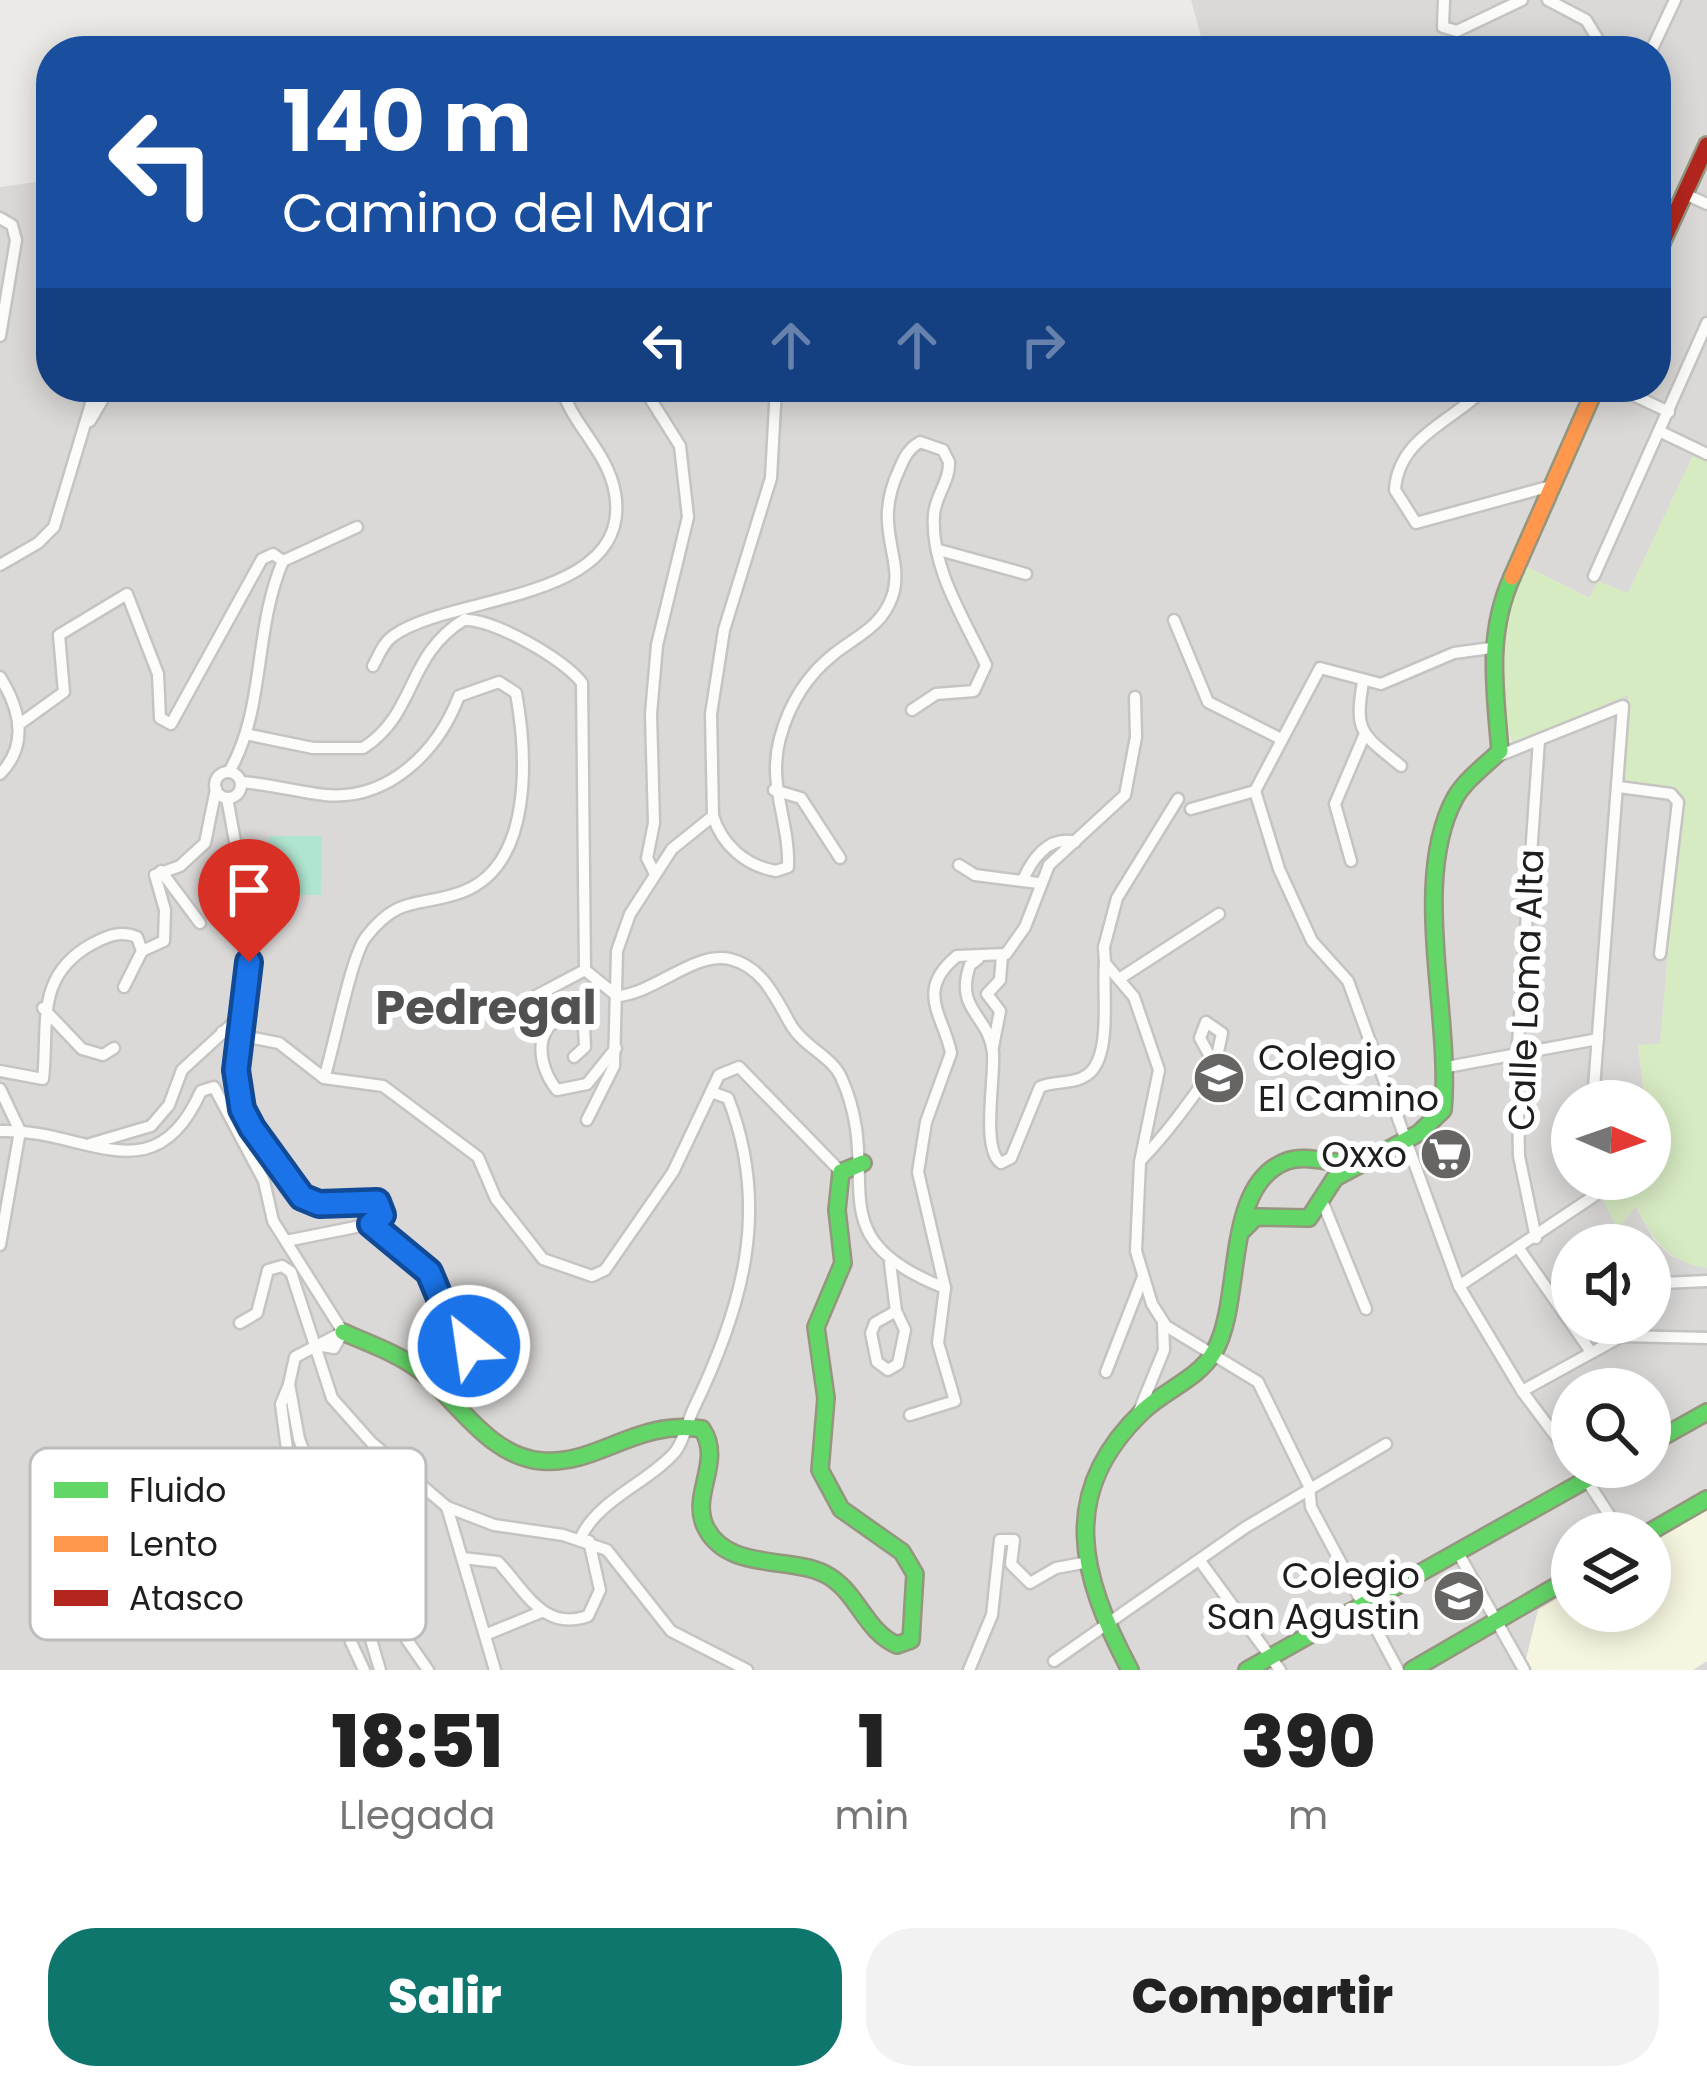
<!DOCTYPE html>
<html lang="es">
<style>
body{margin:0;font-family:Poppins,sans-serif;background:#f2f2f2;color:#222;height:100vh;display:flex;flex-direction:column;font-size:45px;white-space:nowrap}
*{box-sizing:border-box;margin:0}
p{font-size:39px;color:#767676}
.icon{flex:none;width:66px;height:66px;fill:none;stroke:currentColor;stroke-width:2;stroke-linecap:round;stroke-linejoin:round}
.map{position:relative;height:1670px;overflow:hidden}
.details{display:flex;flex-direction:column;background:#fff;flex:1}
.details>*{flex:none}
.hud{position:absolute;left:36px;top:36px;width:1635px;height:366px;border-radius:48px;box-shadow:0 6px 30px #0003;background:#1a4fa0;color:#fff;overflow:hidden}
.needle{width:78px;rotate:92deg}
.controls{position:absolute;left:1551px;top:1080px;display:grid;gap:24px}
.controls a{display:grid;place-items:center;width:120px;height:120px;border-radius:50%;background:#fff;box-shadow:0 6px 30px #0003;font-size:60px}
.pin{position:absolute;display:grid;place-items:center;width:102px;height:102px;color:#fff;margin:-123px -51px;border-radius:50% 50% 50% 0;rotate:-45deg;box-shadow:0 0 12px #0007}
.pin .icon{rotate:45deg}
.me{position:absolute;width:132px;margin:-66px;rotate:330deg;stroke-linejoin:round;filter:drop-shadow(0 0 9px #0008)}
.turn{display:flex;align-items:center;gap:42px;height:252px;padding:0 48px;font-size:54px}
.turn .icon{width:156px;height:156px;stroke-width:2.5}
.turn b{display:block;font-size:84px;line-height:102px}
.lanes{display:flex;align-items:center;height:114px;padding:0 48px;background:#0003;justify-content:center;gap:60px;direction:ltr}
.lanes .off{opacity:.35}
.eta{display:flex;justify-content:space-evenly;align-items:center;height:204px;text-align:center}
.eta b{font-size:72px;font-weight:800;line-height:84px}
.action{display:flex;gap:24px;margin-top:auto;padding:24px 48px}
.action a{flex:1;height:138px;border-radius:48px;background:#0f766e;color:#fff;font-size:48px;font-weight:800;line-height:138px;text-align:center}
.action a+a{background:#f2f2f2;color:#222}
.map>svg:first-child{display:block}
.residential{fill:#dbd9d7;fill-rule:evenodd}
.education{fill:#f6f6e0}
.grass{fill:#d7ebc3}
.pitch{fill:#b0e5d0}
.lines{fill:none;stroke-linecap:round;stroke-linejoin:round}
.street-casing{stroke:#c5c4c2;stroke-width:15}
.fast-casing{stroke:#94967e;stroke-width:20}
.slow-casing{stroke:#94967e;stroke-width:20}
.jam-casing{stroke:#94967e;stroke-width:20}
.street{stroke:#fcfcfb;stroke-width:10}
.fast{stroke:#63d668;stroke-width:15}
.slow{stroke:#ff974d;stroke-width:15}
.jam{stroke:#b3261e;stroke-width:15}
.route-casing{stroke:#114b97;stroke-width:30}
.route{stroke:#1a73e8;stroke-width:21}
.labels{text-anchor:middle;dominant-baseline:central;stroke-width:12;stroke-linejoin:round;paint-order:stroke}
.street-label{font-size:36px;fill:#1e1e1e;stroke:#fff}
.poi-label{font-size:36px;fill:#1e1e1e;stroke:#fff;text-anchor:end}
.district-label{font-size:48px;font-weight:bold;fill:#515151;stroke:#fff}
.key{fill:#fff;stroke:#bcbcbc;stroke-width:3}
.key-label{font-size:33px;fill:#1e1e1e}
</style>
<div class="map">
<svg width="1707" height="1670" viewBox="0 0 1707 1670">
<rect width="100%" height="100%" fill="#eceae6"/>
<path class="residential" d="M1191,0H1707V454L1696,450L1628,593L1590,598L1517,562L1492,632L1503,741L1514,744L1628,694L1682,794L1660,1045H1638L1645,1101H1572V1179H1602L1603,1200L1618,1228L1635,1205L1654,1240L1671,1256L1707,1268V1670H0V187L51,180V387H1656V51H1205ZM1572,1245H1650V1323H1572ZM1572,1389H1650V1467H1572ZM1572,1533H1650V1611H1572Z"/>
<polygon class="education" points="1707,1509 1707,1661 1693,1670 1529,1670 1525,1663 1538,1610 1572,1590 1572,1611 1650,1611 1650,1544"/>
<path class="grass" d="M1696,449L1707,454V1268C1668,1263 1653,1239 1636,1206L1618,1229L1603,1200L1602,1179H1650V1101H1645L1638,1045L1660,1044L1682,794L1624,784L1628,695L1513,744C1490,689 1500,619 1524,565L1589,598L1598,581L1628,593Z"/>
<polygon class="pitch" points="269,836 322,836 321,895 268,895"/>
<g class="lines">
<g class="street-casing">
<g id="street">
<polyline points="1444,0 1443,27 1457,31 1522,0"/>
<polyline points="1548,0 1586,20 1605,51"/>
<polyline points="1651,51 1675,0"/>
<polyline points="1685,194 1707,204"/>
<polyline points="1656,197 1672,222"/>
<polyline points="0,218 12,225 16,240 0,336"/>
<polyline points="643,387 680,446 688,517 657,645 651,714 654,823 647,858 654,872"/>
<path d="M1486,387C1454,421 1398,437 1395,490L1416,523L1551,486"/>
<polyline points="1616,387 1669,412"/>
<polyline points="90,421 110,387"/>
<polyline points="1661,432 1707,454"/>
<polyline points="939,550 1026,574"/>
<polyline points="283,561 357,527"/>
<polyline points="0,565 38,543 54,527 96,387"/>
<polyline points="1594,576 1707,323"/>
<path d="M464,620C492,618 566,660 582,683L585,970L617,996C654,994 694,951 730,959C763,967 776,999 791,1025C803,1046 832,1057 841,1077C887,1178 811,1236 945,1288L938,1343L955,1401L910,1415"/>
<polyline points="1174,620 1208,702 1281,739"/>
<path d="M373,666C379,655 383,643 393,636C449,594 634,603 615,493C608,452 573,426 561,387"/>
<path d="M0,677C20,709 29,745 0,774"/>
<path d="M1363,682C1354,733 1362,734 1401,766"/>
<polyline points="21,723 64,692 59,635 127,594 158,674 160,718 171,724 262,559 273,554 283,561"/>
<path d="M250,735L313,748H363C417,714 405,656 465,619"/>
<polyline points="1498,756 1623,706 1593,1101"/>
<circle cx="228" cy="785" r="13"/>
<path d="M229,772C266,708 253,631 283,561"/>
<path d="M241,782C270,784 297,792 325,795C389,801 438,751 459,696L499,682L516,693C527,754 534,865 462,892C418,908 399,894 366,937C351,956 334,1048 324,1078"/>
<polyline points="1619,787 1671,794 1678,802 1660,954"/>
<polyline points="774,790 801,798 840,858"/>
<polyline points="1255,791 1279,869 1312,941 1348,981 1459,1286 1522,1391 1572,1458"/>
<polyline points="227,798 241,874 249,962 236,1084 252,1128 302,1197 331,1205 372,1200 382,1207 378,1221 371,1224 286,1241"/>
<polyline points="1178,799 1117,898 1104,947 1105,963 1134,997 1159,1070 1140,1162 1136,1251 1152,1304 1166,1326 1258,1382 1309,1486 1311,1507 1398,1670"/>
<polyline points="1191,809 1255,791 1320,668 1381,684 1454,653 1491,648"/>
<polyline points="713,816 711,714 724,630 771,478 776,387"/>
<polyline points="1351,861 1335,804 1364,736"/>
<polyline points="959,865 975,875 1038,883"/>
<polyline points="161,871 200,923"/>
<path d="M1023,880C1032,859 1049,835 1075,842"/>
<polyline points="142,951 164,941 165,910 155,875 180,866 205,843 216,789"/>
<path d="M978,959L970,965C954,1011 989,1014 993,1053C995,1078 981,1150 1001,1163L1011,1158L1040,1087C1055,1080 1073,1085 1087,1075C1113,1057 1102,991 1105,963"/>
<polyline points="1119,979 1219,914"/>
<polyline points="43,1008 82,1049 103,1055 114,1048"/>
<polyline points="496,1017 585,970"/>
<polyline points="222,1032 279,1043 324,1078 383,1086 478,1157 496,1199 543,1259 592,1276 605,1270 673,1172 711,1092"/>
<polyline points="993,1047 1000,1011 987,994 1000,980 1002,955"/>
<path d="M574,1057L585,1047L584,1027L572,1017C532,1020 536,1065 557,1090L587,1084L616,1048"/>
<polyline points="1447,1067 1598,1039"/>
<path d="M0,1071L43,1079C49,1025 34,976 92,944C107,936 121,930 137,937L142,951L124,987"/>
<polyline points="0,1089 20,1131 0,1245"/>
<path d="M587,1120L614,1066L617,951L630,914L672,849L713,816C722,845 746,866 776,871L788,867C790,822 767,785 780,738C789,705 806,676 834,654C857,636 882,626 892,597C906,558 871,529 899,470C904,458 908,449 920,442L943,450L949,462C950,481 935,496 934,515C930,567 965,620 986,665L974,691L936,694L912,710"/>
<path d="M0,1131C85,1128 154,1198 201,1091L214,1087L264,1181L273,1221L343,1332"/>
<polyline points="90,1144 151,1126 169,1105 182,1070 243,1014"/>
<path d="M1142,1159C1170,1130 1192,1098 1215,1066L1222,1033L1206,1022L1200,1038L1215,1066"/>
<polyline points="1323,1203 1366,1309"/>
<polyline points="371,1224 429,1272 452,1327 469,1346 469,1357"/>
<polyline points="1536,1238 1519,1156 1517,1058 1539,740"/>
<polyline points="1520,1250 1591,1352"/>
<polyline points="890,1263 896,1311"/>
<polyline points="1662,1283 1707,1281"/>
<polyline points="1459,1286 1594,1196 1594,1179"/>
<path d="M945,1288L918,1172L926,1122L951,1053C944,1016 914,991 957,956L1006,954L1025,927L1049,865L1125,795L1136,737L1135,697"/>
<polygon points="896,1311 905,1330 898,1364 888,1370 877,1362 871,1333 875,1323"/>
<polyline points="240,1323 257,1313 268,1270 282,1266 291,1272 332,1398 371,1442 447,1507 495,1670"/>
<polyline points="343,1332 295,1357 289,1384 299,1439 357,1592 380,1670"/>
<polyline points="317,1345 334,1348 343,1332"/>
<polyline points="1106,1372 1143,1277"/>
<polyline points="288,1387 281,1404 287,1449 316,1549 343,1596 351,1642 364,1670"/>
<polyline points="1522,1391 1622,1336 1707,1338"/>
<polyline points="1139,1411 1164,1350 1163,1323"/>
<polyline points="1578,1467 1621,1533"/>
<polyline points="447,1507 494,1525 563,1535 607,1550 671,1631 747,1670"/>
<path d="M580,1539C597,1500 648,1483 675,1452C684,1441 687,1423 693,1410C743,1307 771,1208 728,1098L711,1092L719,1075L739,1067L841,1172"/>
<polyline points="1457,1551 1524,1670"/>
<path d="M462,1558L498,1562C525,1590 543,1632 588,1616L600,1590L589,1541"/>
<polyline points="1200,1561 1280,1670"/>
<polyline points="485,1635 541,1612"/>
<polyline points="405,1637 428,1670"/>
<polyline points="1054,1661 1246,1527 1386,1444"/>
<polyline points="969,1670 992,1615 1000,1540 1014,1540 1011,1564 1030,1583 1056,1568 1083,1563"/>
</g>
</g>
<g class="fast-casing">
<g id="fast">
<path d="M1242,1231L1256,1217L1309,1218L1335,1178L1419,1133L1443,1110C1452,1016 1410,881 1455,798C1465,780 1486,765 1500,751C1495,689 1486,635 1512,577"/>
<path d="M343,1332C367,1343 397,1353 418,1369C456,1398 488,1457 542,1461C599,1465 636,1419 702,1429C724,1462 689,1495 706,1528C728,1571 788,1556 825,1574C857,1590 865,1632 897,1645L911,1640L915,1574L902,1552L841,1509L820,1470L826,1398L816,1327L843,1263L837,1210L841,1172L863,1163"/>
<polyline points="1650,1444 1707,1412"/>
<polyline points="1648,1533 1707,1499"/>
<path d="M1130,1670C1080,1575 1057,1493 1143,1411C1165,1390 1198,1379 1214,1352C1244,1302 1222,1184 1287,1161C1306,1154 1331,1164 1351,1163"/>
<polyline points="1247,1670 1609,1467"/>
<polyline points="1412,1670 1572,1577"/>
</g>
</g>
<g class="slow-casing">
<polyline id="slow" points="1512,577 1596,387"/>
</g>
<g class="jam-casing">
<polyline id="jam" points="1656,256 1707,145"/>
</g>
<use href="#street" class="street"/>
<use href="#fast" class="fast"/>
<use href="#slow" class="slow"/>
<use href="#jam" class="jam"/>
</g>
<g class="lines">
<g class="route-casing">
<polyline id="route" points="249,962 236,1070 242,1109 252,1128 302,1197 319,1204 377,1202 382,1215 371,1224 429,1272 452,1327 469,1346"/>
</g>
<use href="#route" class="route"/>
</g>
<defs>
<g id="school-disc" transform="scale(2.7)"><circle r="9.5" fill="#666564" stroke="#fff"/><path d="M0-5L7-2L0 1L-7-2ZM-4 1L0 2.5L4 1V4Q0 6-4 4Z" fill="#fff"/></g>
<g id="supermarket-disc" transform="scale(2.7)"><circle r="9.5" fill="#666564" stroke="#fff"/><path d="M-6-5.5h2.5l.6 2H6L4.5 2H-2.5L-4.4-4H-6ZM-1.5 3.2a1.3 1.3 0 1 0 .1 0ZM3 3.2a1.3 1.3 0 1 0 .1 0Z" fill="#fff"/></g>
</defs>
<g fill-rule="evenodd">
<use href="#school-disc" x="1219" y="1078"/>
<use href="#supermarket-disc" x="1446" y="1154"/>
<use href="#school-disc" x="1459" y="1596"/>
</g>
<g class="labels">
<g class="street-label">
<text transform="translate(1526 990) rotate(-88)">Calle Loma Alta</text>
</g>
<g class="poi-label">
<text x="1258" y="1057" text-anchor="start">Colegio<tspan x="1258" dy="41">El Camino</tspan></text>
<text x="1407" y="1154">Oxxo</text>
<text x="1420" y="1575">Colegio<tspan x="1420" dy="41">San Agustin</tspan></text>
</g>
<g class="district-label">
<text x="486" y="1007">Pedregal</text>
</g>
</g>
<rect x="30" y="1448" width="396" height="192" rx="18" class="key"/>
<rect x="54" y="1482" width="54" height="16" fill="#63d668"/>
<rect x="54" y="1536" width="54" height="16" fill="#ff974d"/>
<rect x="54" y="1590" width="54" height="16" fill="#b3261e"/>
<g class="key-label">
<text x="129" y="1502">Fluido</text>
<text x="129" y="1556">Lento</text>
<text x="129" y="1610">Atasco</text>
</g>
</svg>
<div class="controls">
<a><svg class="needle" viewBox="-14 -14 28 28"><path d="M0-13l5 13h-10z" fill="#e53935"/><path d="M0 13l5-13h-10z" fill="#767676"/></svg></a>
<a><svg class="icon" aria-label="sound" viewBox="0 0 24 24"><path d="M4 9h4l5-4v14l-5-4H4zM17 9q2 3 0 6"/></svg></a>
<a><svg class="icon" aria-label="search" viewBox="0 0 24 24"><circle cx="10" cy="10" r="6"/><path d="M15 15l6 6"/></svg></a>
<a><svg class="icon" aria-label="layers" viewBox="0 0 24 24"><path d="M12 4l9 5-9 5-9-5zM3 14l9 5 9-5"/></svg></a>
</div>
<div class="pin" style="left:249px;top:962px;background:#d93025"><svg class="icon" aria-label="arrive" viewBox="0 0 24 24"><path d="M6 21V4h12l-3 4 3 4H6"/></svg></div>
<svg class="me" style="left:469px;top:1346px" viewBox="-20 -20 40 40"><circle r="17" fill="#1a73e8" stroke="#fff" stroke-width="3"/><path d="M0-11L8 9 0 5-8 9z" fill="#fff"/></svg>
<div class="hud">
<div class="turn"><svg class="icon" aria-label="left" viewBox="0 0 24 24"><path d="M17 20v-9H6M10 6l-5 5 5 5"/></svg><div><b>140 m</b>Camino del Mar</div></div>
<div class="lanes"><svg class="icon" aria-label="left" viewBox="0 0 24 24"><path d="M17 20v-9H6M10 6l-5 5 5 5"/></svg><svg class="icon off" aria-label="ahead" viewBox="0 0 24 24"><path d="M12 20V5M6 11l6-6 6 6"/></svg><svg class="icon off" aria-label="ahead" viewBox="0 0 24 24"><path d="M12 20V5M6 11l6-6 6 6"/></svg><svg class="icon off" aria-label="right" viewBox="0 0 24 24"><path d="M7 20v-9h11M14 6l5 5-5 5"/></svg></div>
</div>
</div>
<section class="details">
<div class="eta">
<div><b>18:51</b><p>Llegada</p></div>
<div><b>1</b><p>min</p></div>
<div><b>390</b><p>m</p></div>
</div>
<div class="action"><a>Salir</a><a>Compartir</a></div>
</section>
